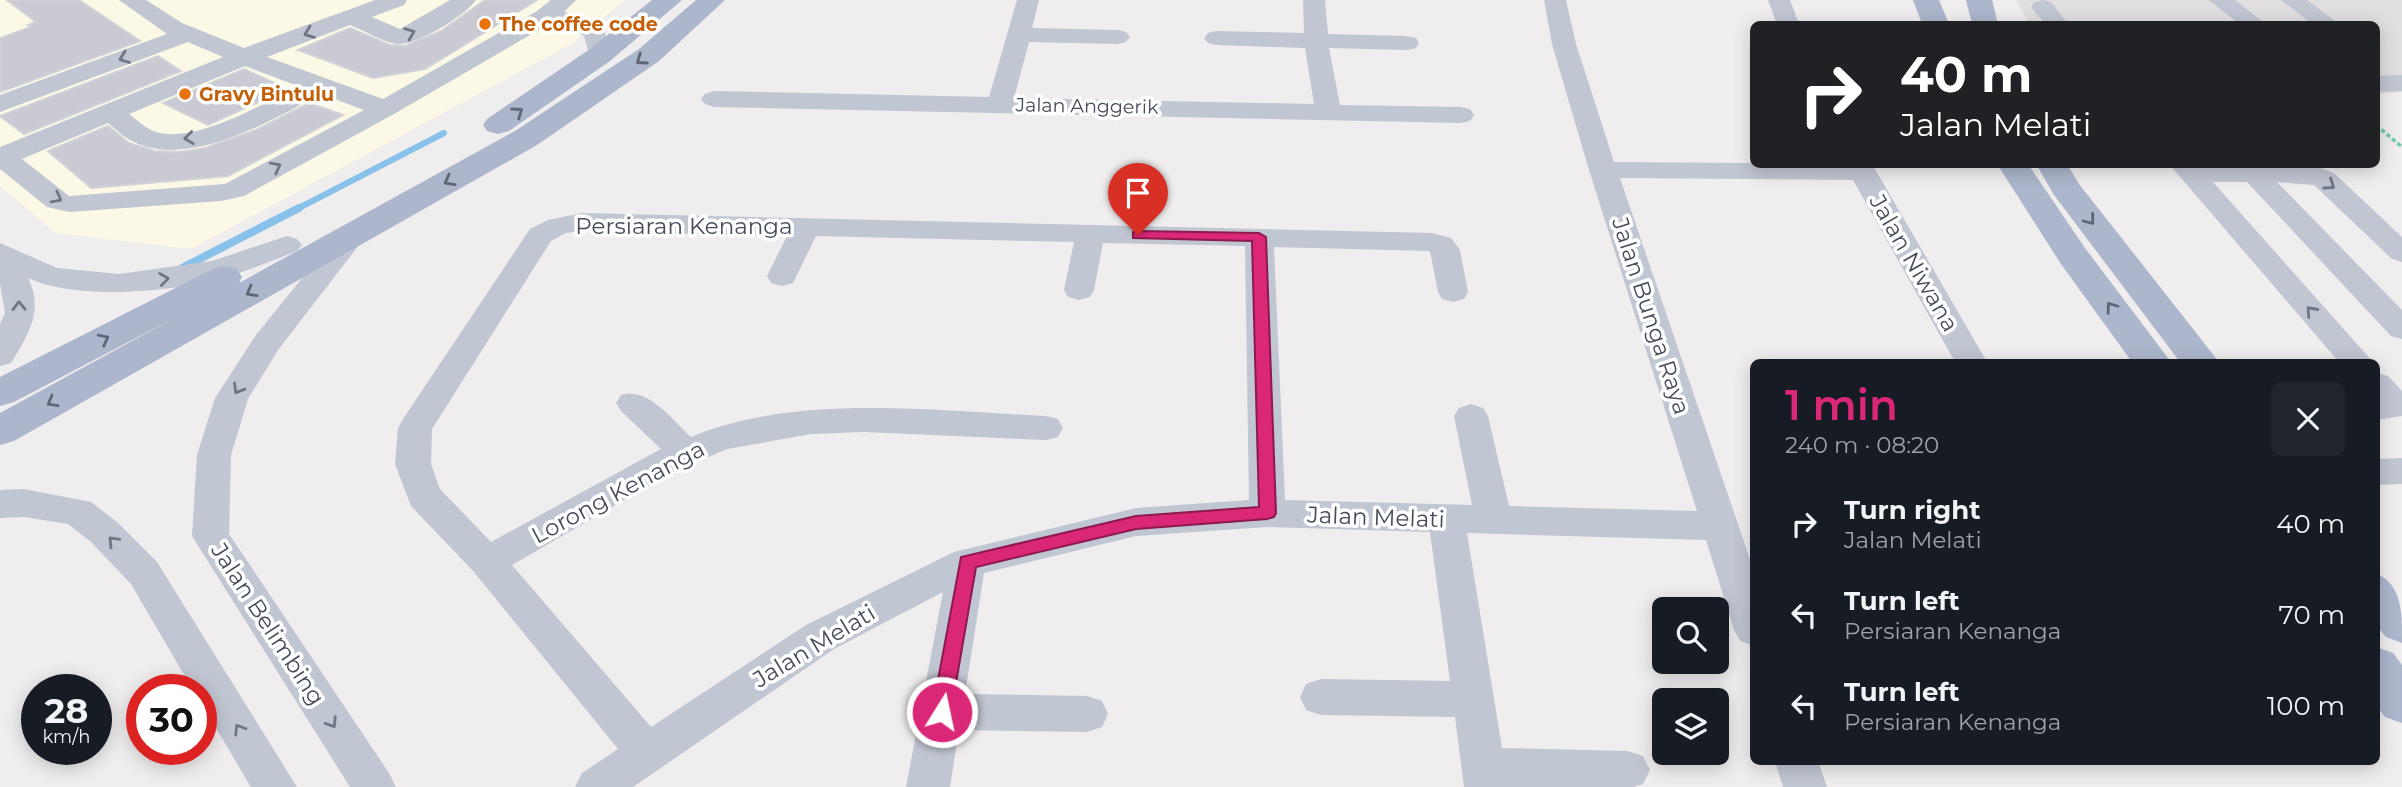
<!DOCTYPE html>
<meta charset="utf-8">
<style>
body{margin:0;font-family:Montserrat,sans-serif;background:#20242c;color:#f1f3f6;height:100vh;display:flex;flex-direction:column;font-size:26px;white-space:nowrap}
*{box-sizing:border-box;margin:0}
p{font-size:23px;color:#9ea1a6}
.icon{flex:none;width:38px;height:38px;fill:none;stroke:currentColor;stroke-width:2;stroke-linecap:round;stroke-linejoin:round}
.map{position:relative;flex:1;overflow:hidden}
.side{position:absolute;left:1750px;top:359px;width:630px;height:406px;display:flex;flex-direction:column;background:#171b24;border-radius:10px;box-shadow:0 4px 18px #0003}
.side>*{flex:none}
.guide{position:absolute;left:1750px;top:21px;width:630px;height:147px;border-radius:10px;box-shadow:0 4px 18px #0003;background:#202124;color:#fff;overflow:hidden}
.fabs{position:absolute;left:1652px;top:597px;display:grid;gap:14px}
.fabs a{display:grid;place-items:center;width:77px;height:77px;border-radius:10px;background:#171b24;box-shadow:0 4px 18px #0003;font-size:35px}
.speed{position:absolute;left:21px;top:674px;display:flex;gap:14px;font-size:35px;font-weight:700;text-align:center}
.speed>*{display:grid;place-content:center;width:91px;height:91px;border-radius:50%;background:#171b24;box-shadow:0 4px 18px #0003;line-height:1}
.speed small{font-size:18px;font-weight:400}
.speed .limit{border:10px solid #d22;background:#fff;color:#111}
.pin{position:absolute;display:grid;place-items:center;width:60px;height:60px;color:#fff;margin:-72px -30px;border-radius:50% 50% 50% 0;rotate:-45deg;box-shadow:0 0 7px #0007}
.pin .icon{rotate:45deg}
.me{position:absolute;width:77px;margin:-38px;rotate:10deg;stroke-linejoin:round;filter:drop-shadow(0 0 5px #0008)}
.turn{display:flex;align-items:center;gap:24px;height:147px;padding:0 35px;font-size:32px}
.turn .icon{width:91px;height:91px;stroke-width:2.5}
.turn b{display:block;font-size:49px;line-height:60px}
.round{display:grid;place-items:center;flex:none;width:74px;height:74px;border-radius:10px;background:#20242c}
.overview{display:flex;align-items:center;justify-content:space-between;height:119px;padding:0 35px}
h1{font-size:42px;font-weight:600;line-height:52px;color:#db2777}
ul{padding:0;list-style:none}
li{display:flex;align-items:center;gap:21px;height:91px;padding:0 35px}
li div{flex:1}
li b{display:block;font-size:26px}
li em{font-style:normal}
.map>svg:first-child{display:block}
.commercial{fill:#fbf9e5}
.education{fill:#e0dedf}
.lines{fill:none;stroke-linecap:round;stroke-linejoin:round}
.stream-far1{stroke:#88c1ea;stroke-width:6}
.stream{stroke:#88c1ea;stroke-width:8}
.building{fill:#c9cad3;stroke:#d1d1d8;stroke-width:2}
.path{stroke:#74cab2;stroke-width:3.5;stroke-dasharray:4.5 2.5;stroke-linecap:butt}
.minor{fill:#c0c6d2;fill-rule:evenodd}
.major{fill:#acb6cc;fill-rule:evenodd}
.oneway{stroke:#707784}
.oneway2{stroke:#5f6676}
.route{fill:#db2777;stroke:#8e194d;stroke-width:2}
.food-dot{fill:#e8710a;stroke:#fff;stroke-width:2.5}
.labels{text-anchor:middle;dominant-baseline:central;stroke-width:7;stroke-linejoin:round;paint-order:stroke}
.far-food-label{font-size:19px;font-weight:bold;fill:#c56008;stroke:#fff;text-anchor:start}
.far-street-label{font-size:19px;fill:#454c5a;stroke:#fff}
.street-label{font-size:23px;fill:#454c5a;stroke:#fff}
</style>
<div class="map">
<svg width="2402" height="787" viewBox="0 0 2402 787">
<rect width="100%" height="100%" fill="#efeded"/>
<polygon class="commercial" points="0,0 625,0 573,43 191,249 56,233 0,186"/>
<polygon class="education" points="2016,0 2402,0 2402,92 2377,94 2376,24 2029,24"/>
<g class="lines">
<polyline class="stream-far1" points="295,210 444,133"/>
<polyline class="stream" points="182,268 299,208"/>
</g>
<g class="building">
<polygon points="7,0 79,0 140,41 0,92 0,38 31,27 28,25 36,22"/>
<polygon points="485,0 537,0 425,69 373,78 298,50 350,28 390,45 405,46 441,31"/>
<polygon points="158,56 181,71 24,134 0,116"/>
<polygon points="244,69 287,89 208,125 163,103"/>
<polygon points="309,103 343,115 228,176 91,188 48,151 108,126 129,143 155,151 180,152 205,148 256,130"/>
</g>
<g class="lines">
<polyline class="path" points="2376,125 2402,147"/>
<g class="minor">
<path d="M119,0H146L182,23L244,48L375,0H407L404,5L372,17L400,29L450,0H476C466,15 415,47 396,44C381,41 365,31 350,25L267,57L383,99L537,11L551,0H576L564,12C597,18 604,22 612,55L609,60L600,62L591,60L584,36L571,28L549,24L394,114L244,196L221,201L69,212L47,207L0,169V147L223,57L188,42L0,112V95L167,34ZM245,66L298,86C264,103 190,148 151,130C143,126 136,119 129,114ZM321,94L364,110L225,184L69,196L22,159L108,123C116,129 124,138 134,142C190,169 272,120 321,94Z"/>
<polygon points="1017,0 1039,0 1032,28 1118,30 1126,32 1130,37 1126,42 1118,44 1029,42 1014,98 1314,104 1305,48 1216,45 1208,43 1204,38 1208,33 1216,31 1304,33 1303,0 1325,0 1328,34 1407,36 1416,38 1419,43 1416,48 1407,50 1329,48 1340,105 1461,107 1470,109 1474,115 1470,121 1461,123 714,107 705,104 701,99 705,94 714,91 989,97"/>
<path d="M1544,0H1566L1576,44L1614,162L1872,164L1987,362H1955L1853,180L1620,178L1754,571V646L1740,641L1734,630L1706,540L1467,533L1502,748L1628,751L1643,756L1650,770L1643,784L1634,787H1464L1455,717L1321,715L1306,710L1300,697L1306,684L1321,679L1450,681L1430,532L1267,527L1136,536L984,573L965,694L1087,696L1102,701L1108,714L1102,727L1087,732L959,730L950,787H906L943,592L834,649L633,787H575L582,773L618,749L474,572L411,506L395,464L398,428L403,419L530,229L548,220L582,213L1432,233L1451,238L1460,250L1468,292L1464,299L1453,302L1442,299L1438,292L1430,251L1274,247L1285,500L1472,505L1454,416L1459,408L1471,404L1483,408L1488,416L1509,506L1697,511L1589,170L1552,44ZM582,231L787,236L767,276L771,283L782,286L793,283L816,236L1074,242L1064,290L1068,297L1079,300L1090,297L1094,290L1103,243L1245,246L1249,500L1136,508L954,552L806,625L651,727L512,565L669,474L727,449L811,434L864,432L1046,440L1058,437L1063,428L1058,419L1046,416C933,411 797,393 691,437C671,419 649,387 621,395L616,403L621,411L661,449L491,542L440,489L431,464L432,429L551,241L566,233Z"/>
<polygon points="1768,0 1790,0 1799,24 1777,24"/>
<polygon points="2043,0 2051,2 2068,24 2045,24 2031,7 2035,2"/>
<polygon points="2209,0 2235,0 2266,24 2239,24"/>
<polygon points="2281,0 2307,0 2339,24 2312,24"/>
<polygon points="2402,75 2402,91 2376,92 2376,76"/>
<polygon points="2169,164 2310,166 2320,168 2334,173 2402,237 2402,262 2392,259 2314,185 2277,182 2402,310 2402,339 2391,336 2247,182 2213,182 2373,362 2339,362"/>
<polygon points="351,227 361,230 366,236 278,350 248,399 231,455 229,534 389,773 396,787 350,787 192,536 197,455 215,398 256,335 341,230"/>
<path d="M287,236L297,239L302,245L297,251C274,260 250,270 226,277C174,292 77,301 28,278C44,310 29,334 11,363L0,366V324L5,313L0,283V243L57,268L119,274L212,261Z"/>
<polygon points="2376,373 2388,376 2402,391 2402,416 2376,420"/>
<polygon points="2402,458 2402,484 2376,485 2376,459"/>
<polygon points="24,489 91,502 117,522 157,562 297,787 251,787 201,703 201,690 193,690 131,584 91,542 68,524 24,517 0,518 0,490"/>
<polygon points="1775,761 1818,761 1827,787 1783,787"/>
</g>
<g class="major">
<polygon points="652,0 682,0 610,61 509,131 498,134 487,131 483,125 487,119 590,49"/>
<polygon points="696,0 725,0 659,61 537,145 14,441 0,445 0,413 174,318 14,402 0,406 0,377 213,269 225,266 237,269 242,277 239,283 515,131 639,49"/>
<polygon points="1913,0 1939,0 1949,24 1922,24"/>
<polygon points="1966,0 1992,0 1998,24 1972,24"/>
<polygon points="1997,164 2028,164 2085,248 2171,362 2132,362 2061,264"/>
<polygon points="2036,164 2067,164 2079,184 2219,362 2180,362 2054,195"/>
<path d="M2376,573C2402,585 2402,611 2402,643L2386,637L2376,625Z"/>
<polygon points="2376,647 2393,653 2402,665 2402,723 2385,717 2376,705"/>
</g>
</g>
<defs><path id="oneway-chevron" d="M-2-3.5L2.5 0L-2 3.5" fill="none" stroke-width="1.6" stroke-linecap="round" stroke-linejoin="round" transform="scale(1.75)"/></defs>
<g class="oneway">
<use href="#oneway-chevron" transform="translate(309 33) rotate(159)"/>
<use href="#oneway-chevron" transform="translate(410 33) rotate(-22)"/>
<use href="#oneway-chevron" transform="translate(124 58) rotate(159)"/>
<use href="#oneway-chevron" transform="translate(189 138) rotate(173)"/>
<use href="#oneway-chevron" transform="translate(276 167) rotate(-28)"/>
<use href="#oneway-chevron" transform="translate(2330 185) rotate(35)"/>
<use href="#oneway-chevron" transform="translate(57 198) rotate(28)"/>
<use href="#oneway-chevron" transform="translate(164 279) rotate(-8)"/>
<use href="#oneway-chevron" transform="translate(19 306) rotate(-91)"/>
<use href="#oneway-chevron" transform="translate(2311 311) rotate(-132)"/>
<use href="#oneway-chevron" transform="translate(238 389) rotate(121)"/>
<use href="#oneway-chevron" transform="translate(113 541) rotate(-134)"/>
<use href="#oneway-chevron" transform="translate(332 723) rotate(57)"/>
<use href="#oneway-chevron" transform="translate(239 729) rotate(-122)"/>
</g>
<g class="oneway2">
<use href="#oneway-chevron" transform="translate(641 60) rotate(145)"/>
<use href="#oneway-chevron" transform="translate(518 112) rotate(-35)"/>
<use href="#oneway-chevron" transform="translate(449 181) rotate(151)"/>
<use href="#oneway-chevron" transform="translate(2090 220) rotate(52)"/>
<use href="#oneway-chevron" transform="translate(251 292) rotate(151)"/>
<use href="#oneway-chevron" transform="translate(2111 307) rotate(-126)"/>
<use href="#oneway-chevron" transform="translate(104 339) rotate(-27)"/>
<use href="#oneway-chevron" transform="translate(52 402) rotate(151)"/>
</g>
<polygon class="route" points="1138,231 1259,233 1266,237 1276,513 1274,517 1267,519 1136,529 976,567 951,712 949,719 942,721 934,719 932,712 961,557 1136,516 1259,507 1252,241 1133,238 1133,232"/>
<g class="food-dot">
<circle cx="485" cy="24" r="7"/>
<circle cx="185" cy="94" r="7"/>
</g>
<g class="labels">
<g class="far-food-label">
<text x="499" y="24">The coffee code</text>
<text x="199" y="94">Gravy Bintulu</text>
</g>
<g class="far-street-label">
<text transform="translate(1087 106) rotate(1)">Jalan Anggerik</text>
</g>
<g class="street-label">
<text x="684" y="226">Persiaran Kenanga</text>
<text transform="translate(1914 263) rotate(60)">Jalan Niwana</text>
<text transform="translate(1651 316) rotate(72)">Jalan Bunga Raya</text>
<text transform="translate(618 492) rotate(-28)">Lorong Kenanga</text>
<text transform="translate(1376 517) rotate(2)">Jalan Melati</text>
<text transform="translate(268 624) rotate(57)">Jalan Belimbing</text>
<text transform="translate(814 646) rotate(-31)">Jalan Melati</text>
</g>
</g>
</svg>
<div class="fabs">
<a><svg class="icon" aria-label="search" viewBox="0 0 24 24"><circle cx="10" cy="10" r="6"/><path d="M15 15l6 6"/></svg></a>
<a><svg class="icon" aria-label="layers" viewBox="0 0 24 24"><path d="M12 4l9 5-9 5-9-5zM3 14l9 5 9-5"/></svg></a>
</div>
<div class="speed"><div>28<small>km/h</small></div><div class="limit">30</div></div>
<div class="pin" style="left:1138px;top:235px;background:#d93025"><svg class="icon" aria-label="arrive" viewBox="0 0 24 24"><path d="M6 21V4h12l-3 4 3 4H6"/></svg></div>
<svg class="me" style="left:942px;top:712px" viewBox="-20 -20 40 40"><circle r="17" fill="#db2777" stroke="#fff" stroke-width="3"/><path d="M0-11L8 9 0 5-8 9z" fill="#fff"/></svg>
<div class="guide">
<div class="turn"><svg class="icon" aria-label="right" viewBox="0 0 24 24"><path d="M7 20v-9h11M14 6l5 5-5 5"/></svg><div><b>40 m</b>Jalan Melati</div></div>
</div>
<section class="side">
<div class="overview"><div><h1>1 min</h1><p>240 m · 08:20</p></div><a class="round"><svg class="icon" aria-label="close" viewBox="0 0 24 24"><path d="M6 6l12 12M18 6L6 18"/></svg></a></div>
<ul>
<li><svg class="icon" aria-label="right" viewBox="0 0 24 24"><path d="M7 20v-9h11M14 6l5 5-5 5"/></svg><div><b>Turn right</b><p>Jalan Melati</p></div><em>40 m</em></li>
<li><svg class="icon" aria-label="left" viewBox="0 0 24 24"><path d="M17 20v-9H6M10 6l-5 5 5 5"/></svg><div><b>Turn left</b><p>Persiaran Kenanga</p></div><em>70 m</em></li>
<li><svg class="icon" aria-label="left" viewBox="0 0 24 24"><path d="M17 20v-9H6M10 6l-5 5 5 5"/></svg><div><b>Turn left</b><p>Persiaran Kenanga</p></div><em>100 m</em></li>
</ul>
</section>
</div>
